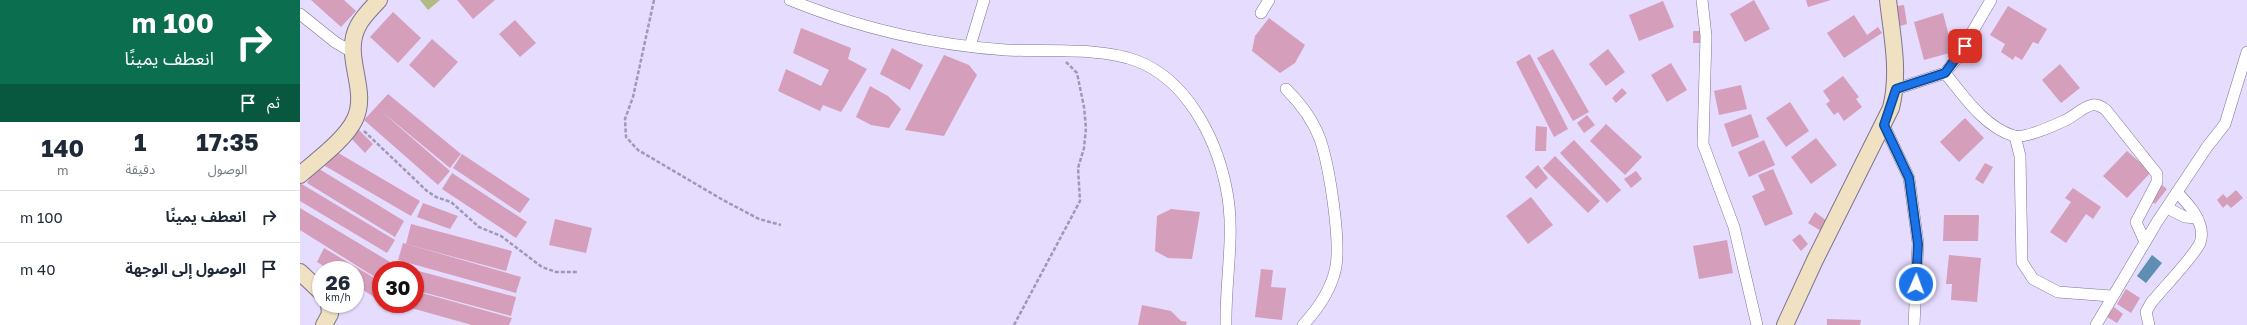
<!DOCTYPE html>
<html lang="ar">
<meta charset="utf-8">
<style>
body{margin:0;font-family:"Golos Text","Noto Sans Arabic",sans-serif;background:#f6f6f7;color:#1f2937;direction:rtl;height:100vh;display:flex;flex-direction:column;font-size:15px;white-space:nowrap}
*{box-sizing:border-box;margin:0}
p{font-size:13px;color:#747a83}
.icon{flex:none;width:22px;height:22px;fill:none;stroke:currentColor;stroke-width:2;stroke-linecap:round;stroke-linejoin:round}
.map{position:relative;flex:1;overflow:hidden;direction:ltr}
.panel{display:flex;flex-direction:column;background:#fff;width:300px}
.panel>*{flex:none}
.guide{background:#0b6e4f;color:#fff;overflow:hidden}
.speed{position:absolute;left:12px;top:261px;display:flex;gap:8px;font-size:20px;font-weight:700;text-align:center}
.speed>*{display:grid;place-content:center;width:52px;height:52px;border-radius:50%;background:#fff;box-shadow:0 1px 3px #0004;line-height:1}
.speed small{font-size:10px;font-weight:400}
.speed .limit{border:6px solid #d22;background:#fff;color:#111}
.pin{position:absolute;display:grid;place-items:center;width:34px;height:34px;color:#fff;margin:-17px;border-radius:8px;box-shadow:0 2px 6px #0006}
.me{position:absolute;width:44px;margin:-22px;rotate:2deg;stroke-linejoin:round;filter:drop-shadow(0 0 3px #0008)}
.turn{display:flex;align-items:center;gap:14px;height:84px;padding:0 20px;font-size:18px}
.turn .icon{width:52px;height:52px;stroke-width:2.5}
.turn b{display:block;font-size:28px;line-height:34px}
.then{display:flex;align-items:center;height:38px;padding:0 20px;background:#0003;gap:8px;font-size:15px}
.eta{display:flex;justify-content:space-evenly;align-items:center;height:68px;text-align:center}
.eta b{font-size:24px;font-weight:700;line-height:28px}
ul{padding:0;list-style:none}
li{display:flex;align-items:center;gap:12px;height:52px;padding:0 20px;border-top:1px solid #e0e1e3}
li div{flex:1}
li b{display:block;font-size:15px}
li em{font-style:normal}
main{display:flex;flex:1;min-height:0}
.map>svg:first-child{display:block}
.forest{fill:#b1ba84}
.water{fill:#5e8fb2}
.building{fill:#d59fbc}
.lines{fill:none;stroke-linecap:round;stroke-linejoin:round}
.street-casing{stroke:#7d7492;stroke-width:12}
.secondary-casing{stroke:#7d7492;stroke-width:18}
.path{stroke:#a199b4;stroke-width:2.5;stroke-dasharray:4 2;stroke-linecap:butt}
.street{stroke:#fff;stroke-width:11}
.secondary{stroke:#f1e1c3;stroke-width:16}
.route-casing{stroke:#114b97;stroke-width:10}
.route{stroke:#1a73e8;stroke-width:7}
</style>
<main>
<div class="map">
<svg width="1947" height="325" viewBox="0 0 1947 325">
<rect width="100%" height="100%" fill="#e5dcfe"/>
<polygon class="forest" points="120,0 140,0 128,10"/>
<polygon class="water" points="1852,255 1862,263 1846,283 1837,276"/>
<g class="building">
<polygon points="11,0 44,0 56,11 41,27"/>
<polygon points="157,0 195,0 173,19"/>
<polygon points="1454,0 1470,29 1445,42 1430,14"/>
<polygon points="1506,0 1531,0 1508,7"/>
<polygon points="1363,1 1374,27 1339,41 1329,15"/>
<polygon points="1604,5 1607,24 1600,26 1597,6"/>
<polygon points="1708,6 1747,29 1738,44 1733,42 1722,60 1715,56 1713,60 1701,52 1705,44 1690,35"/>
<polygon points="93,12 121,38 98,63 70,37"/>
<polygon points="1643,13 1653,52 1624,60 1614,22"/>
<polygon points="1554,15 1567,35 1578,27 1582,33 1544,58 1527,33"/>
<polygon points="969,18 1005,45 995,63 980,73 952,51 955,36"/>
<polygon points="215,20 236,43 220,57 199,34"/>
<polygon points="501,28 551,48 548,59 567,69 541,112 523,105 520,111 478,91 486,69 521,86 529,70 493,53"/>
<rect x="1393" y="31" width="9" height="12"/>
<polygon points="132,39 158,62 134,88 109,65"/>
<polygon points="592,48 623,65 610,90 580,74"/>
<polygon points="1253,49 1289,112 1273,121 1237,58"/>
<polygon points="1308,49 1325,72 1306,86 1289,64"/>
<polygon points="1230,54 1268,129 1254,137 1216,62"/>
<polygon points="644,55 669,65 677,75 644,136 605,130"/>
<polygon points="1371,63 1387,90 1367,102 1351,75"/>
<polygon points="1760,64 1780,88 1761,103 1742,80"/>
<polygon points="1543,76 1559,97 1556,99 1562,107 1544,121 1538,112 1534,115 1526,104 1530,101 1523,91"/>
<polygon points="1441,85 1447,109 1419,115 1414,91"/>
<polygon points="570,86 588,96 601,109 589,128 571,125 556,117"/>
<polygon points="1322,88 1327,93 1316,103 1312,98"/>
<polygon points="88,94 161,154 150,168 81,111 150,171 138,185 64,120"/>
<polygon points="1490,102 1509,131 1486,147 1466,118"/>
<polygon points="1451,114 1459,137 1432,147 1424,124"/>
<polygon points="1287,115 1295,125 1284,133 1277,123"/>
<polygon points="1665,118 1684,138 1659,162 1640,142"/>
<polygon points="1306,124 1342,157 1325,175 1290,141"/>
<polygon points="1236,126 1247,127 1246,151 1235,151"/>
<polygon points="58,129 73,144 65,153 48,135"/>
<polygon points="1516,138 1537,165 1511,184 1491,157"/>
<polygon points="1274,140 1321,190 1307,203 1260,153"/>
<polygon points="1464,140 1475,165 1449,177 1438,152"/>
<polygon points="35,151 120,201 111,216 25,166"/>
<polygon points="1827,151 1851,172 1827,198 1803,176"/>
<polygon points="162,154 230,199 220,213 153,168"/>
<polygon points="1255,156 1300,201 1288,213 1243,168"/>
<polygon points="1685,163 1693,167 1683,184 1675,179"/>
<polygon points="1238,165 1248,178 1236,189 1225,177"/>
<polygon points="16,167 104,221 95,237 7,183"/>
<polygon points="1473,169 1493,214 1465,226 1452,196 1465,190 1458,175"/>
<polygon points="1336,171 1342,179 1331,188 1324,179"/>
<polygon points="152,173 227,222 216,238 142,189"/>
<polygon points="0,183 95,240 87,253 0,201"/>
<polygon points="1862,185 1867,189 1855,204 1849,199"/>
<polygon points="1773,188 1801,207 1793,219 1786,214 1766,243 1750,232 1771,202 1765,198"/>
<polygon points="1936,190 1943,198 1931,208 1927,204 1923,208 1917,200 1923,194 1927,198"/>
<polygon points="1231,197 1253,225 1228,244 1206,216"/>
<polygon points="123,203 158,216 150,229 117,217"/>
<polygon points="0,208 90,262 85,270 81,270 78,279 0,230"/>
<polygon points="871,209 900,212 892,259 868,258 855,251 857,216"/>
<polygon points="1515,212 1527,221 1521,231 1508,223"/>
<polygon points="1644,215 1679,215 1678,241 1643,241"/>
<polygon points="255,219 292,228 286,253 249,245"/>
<polygon points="111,224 212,251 206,271 106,244"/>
<polygon points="1500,234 1508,244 1501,251 1492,240"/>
<polygon points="1427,240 1433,273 1399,279 1393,246"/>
<polygon points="103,243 221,277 216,293 98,260"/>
<polygon points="24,248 81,282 81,286 74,297 55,285 55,270 30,270 17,262"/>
<polygon points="1649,255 1681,258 1677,302 1651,300 1652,284 1646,284"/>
<polygon points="95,264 114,270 94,270"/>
<polygon points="961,269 973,270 971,287 986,288 982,320 955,317"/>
<polygon points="115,270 216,297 211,316 115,290"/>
<polygon points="1826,289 1840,298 1831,313 1817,304"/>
<polygon points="115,291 212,318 209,325 172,325 97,304 115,304"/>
<polygon points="842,305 871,311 881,321 887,322 886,325 838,325"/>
<polygon points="1814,307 1823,314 1817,323 1807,317"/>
<polygon points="1527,319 1561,320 1560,325 1527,325"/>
</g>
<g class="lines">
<g class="street-casing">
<g id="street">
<path d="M490,0C559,28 631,45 706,50C745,52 801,47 837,61C887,80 916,138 926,187C936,232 925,279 926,325"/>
<polyline points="1402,0 1406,36 1403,144 1434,227 1457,325"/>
<polyline points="961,13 969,0"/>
<polyline points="0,14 35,42 52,52"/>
<polyline points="670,46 684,0"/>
<path d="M1645,73C1663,95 1684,127 1714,136C1725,139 1755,125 1766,120C1774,116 1783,107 1792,105C1798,104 1802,107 1806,110L1857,174V182L1836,222L1845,242"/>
<path d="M986,89C1000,103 1013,120 1020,139C1029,165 1042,244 1035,271C1030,291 1017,310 1003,325"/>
<polyline points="1596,89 1645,73 1657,58 1691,0"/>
<polyline points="1584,125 1609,178 1618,243 1614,325"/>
<polyline points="1715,136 1720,156 1722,262 1733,279 1758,292 1811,296"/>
<polyline points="1867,208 1885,217 1897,218"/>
<polyline points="1796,325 1857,222 1907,147 1925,124 1947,52"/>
<path d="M1849,325L1846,312L1851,303C1863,288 1892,259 1900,243C1902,238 1902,230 1900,225C1896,212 1886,202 1877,192"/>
</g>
</g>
<g class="secondary-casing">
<g id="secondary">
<path d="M0,175C17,160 46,139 55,119C69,89 42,56 58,26C63,16 72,8 79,0"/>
<polyline points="0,272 21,292"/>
<polyline points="24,325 30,314 29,304"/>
<path d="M1485,325L1515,260L1591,108C1600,72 1592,36 1588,0"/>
</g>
</g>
<g class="path">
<polyline points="354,0 333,97 325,119 326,137 338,150 423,200 459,219 481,225"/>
<polyline points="64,131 127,191 136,197 151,202 179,227 201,236 242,267 256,272 277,272"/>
<polyline points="714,325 780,201 778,168 784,148 786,128 784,107 777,73 766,62"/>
</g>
<use href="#street" class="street"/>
<use href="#secondary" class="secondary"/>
</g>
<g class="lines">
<g class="route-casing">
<polyline id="route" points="1616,284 1618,244 1609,178 1584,125 1596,89 1645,73 1665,46"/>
</g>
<use href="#route" class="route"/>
</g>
</svg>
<div class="speed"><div>26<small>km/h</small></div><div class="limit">30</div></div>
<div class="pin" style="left:1665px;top:46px;background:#d93025"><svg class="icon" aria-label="arrive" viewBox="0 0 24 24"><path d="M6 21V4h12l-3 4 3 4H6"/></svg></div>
<svg class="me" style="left:1616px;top:284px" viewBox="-20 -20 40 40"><circle r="17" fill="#1a73e8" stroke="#fff" stroke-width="3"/><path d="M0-11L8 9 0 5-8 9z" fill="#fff"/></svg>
</div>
<section class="panel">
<div class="guide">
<div class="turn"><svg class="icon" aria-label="right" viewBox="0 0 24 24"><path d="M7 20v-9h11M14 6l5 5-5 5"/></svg><div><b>100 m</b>انعطف يمينًا</div></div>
<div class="then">ثم<svg class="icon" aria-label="arrive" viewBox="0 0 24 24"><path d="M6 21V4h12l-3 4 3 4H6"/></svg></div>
</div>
<div class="eta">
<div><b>17:35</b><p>الوصول</p></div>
<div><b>1</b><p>دقيقة</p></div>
<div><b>140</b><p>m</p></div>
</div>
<ul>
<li><svg class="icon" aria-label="right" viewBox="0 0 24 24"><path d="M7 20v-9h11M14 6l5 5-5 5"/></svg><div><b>انعطف يمينًا</b></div><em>100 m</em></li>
<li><svg class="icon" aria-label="arrive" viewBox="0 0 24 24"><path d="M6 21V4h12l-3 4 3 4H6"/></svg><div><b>الوصول إلى الوجهة</b></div><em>40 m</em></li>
</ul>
</section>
</main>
